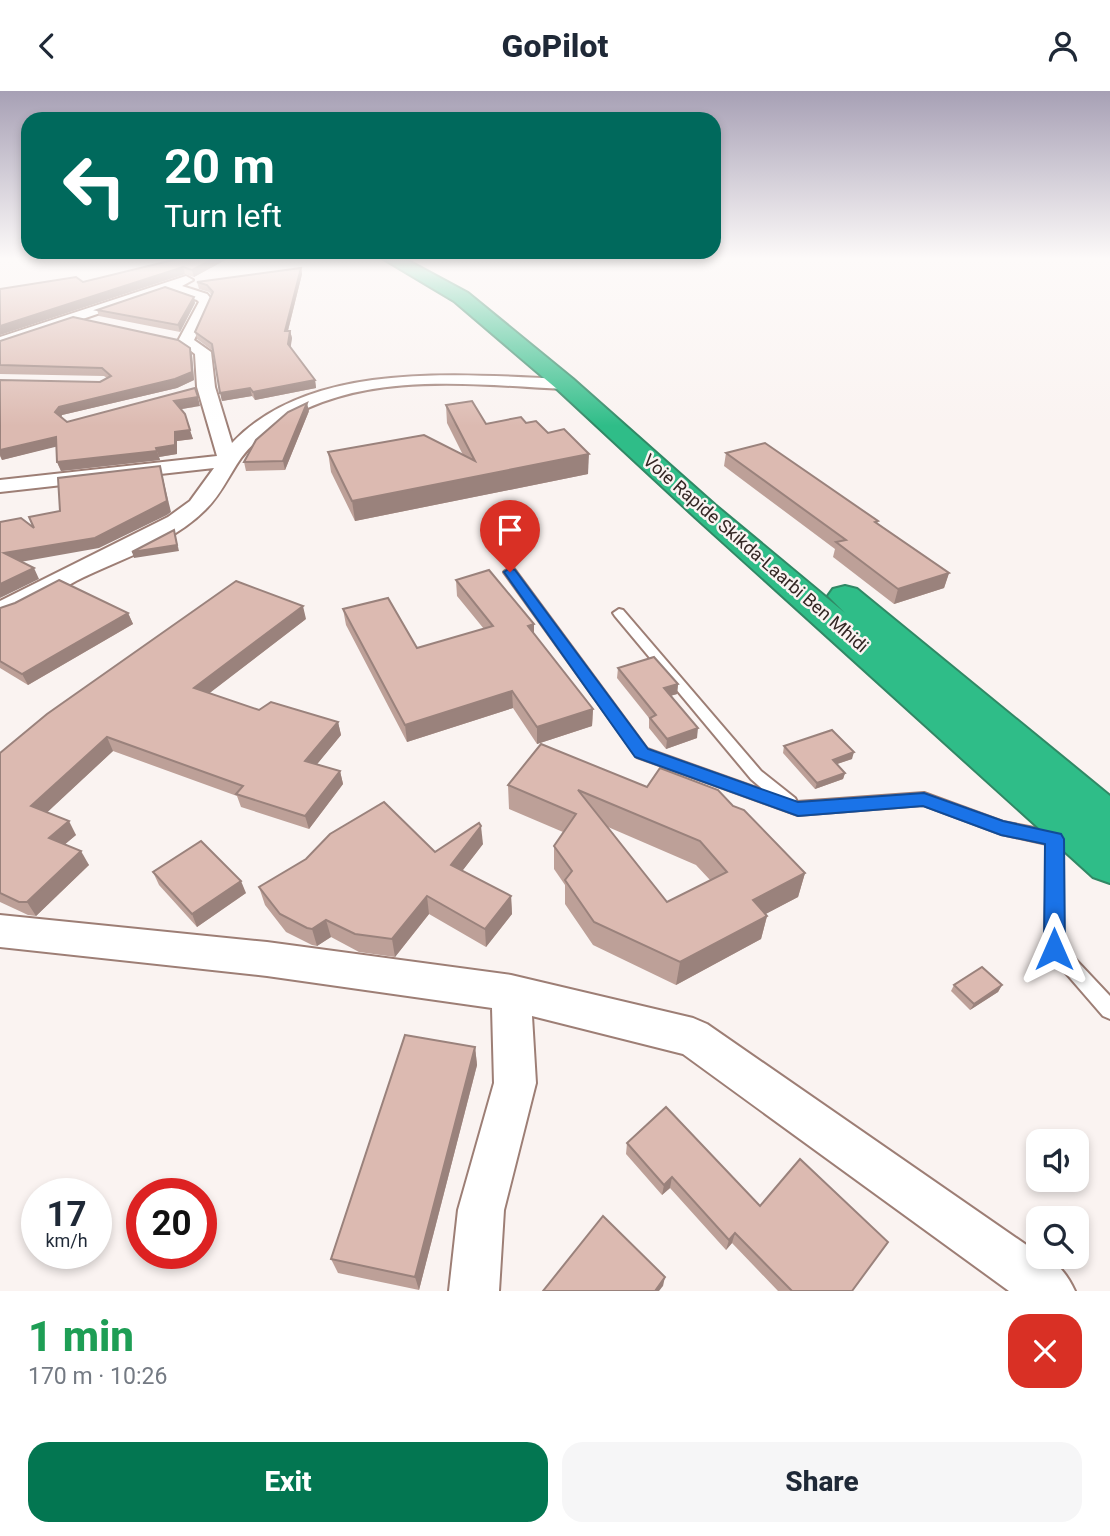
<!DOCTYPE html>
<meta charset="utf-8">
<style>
body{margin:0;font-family:Roboto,sans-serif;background:#f6f6f7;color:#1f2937;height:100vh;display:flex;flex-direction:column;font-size:26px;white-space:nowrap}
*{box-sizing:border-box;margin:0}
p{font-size:23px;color:#747a83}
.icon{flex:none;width:38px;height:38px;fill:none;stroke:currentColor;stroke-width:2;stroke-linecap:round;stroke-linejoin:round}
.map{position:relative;height:1200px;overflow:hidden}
.panel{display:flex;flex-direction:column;background:#fff;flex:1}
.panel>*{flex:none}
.guide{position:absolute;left:21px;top:21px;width:700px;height:147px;border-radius:21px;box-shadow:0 4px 10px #0003;background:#00695c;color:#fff;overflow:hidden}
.tools{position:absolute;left:1026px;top:1038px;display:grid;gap:14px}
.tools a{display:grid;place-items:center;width:63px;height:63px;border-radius:14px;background:#fff;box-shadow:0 4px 10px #0003;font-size:35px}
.speed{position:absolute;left:21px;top:1087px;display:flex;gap:14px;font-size:35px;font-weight:700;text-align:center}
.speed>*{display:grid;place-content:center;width:91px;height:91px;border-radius:50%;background:#fff;box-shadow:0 4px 10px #0003;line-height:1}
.speed small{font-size:18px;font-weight:400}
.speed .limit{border:10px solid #d22;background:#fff;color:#111}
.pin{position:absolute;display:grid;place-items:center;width:60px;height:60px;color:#fff;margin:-72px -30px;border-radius:50% 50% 50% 0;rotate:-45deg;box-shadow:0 0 7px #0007}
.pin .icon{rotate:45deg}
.me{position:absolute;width:77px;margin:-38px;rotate:0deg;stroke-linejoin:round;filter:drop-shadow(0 0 5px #0008)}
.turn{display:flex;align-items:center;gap:24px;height:147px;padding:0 28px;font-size:32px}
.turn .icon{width:91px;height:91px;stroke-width:2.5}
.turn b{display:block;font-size:49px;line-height:60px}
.round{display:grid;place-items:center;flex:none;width:74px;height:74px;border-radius:21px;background:#f6f6f7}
.overview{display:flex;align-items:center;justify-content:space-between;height:119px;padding:0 28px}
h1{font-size:42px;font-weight:800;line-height:52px;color:#1e9e55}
.primary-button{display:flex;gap:14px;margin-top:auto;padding:14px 28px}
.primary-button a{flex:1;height:80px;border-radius:21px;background:#037651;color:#fff;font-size:28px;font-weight:800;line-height:80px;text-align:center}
.primary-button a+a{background:#f6f6f7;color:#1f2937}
header{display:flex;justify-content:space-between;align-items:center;height:91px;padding:0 28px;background:#fff;font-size:32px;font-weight:800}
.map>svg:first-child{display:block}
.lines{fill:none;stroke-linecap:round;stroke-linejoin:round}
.lane-casing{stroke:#9d7e75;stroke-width:4}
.street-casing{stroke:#9d7e75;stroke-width:4}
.highway-casing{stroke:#318865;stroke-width:4}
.lane{fill:#fff;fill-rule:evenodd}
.street{fill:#fff;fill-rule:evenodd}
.highway{fill:#2fbd88;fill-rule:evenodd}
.wall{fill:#bda098;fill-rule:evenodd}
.shaded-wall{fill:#9a827c}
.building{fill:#dcbab1;stroke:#9a827c;stroke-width:2;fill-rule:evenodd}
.route{fill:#1a73e8;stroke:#114b97;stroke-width:2}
.labels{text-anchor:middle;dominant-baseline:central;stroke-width:5;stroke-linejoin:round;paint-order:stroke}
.street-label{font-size:18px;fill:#342724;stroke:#faf3f1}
</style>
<header><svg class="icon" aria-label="back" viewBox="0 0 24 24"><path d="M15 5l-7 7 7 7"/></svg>GoPilot<svg class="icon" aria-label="person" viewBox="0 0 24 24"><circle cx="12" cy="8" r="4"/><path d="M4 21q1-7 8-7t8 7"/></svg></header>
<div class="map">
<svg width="1110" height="1200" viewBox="0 0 1110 1200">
<rect width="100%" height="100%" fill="#faf3f1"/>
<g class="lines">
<g class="lane-casing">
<polygon id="lane" points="510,477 514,478 647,658 765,700 751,688 615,525 613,522 619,518 623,519 761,680 795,707 797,711 924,702 1003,731 1050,740 1054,731 1060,729 1066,731 1068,735 1063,748 1063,855 1110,905 1110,928 1103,925 1045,858 1047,753 1001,743 923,714 798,724 637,666 504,481"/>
</g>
<g class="street-casing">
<g id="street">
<path d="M186,185L193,189L182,195L207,203L213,210L194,249L211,261L215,296L232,352C311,268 461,284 565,288L574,293L565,298C474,294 367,279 285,329C270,339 252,352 241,367C229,384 221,404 205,419C171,453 118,469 76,490C52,503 26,521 0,528V510L168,426L190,410L214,377L0,401V389L217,365L197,296L195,263L178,250L199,211L197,209L168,199L0,256V246Z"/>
<path d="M0,824L267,851L511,884L693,927L707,933L1038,1162V1166C1056,1167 1068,1185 1075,1200H1009L683,963L532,925L536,992L504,1119L499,1200H449L458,1119L494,992L492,917L267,885L0,856Z"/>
</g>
</g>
<g class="highway-casing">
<polygon id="highway" points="382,167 403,167 468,202 573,288 715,414 845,522 828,505 833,498 845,495 857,498 1110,705 1110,792 1093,786 695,426 557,298 454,210"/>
</g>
<use href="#lane" class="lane"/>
<use href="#street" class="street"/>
<use href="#highway" class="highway"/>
</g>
<g class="wall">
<polygon points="229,167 194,186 185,183 0,244 0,198 83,191"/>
<polygon points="301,177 302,183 288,240 290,240 292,247 290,256 315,289 316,297 255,309 252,305 222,310 213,260 197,248 195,241 212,205 209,201 199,198 197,191"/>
<polygon points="195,212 180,241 99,225 97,219"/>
<polygon points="0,250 190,257 192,264 194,289 177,297 62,324 61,326 67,331 200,315 181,318 193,348 177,350 177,363 159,366 160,369 61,380 57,371 56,355 2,369 0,365 0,289 100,291 107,287 104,285 0,283"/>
<polygon points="446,314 486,333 526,332 548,342 588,383 355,430 331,381 328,361 463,364 447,332"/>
<polygon points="309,320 285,379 246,380 244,371"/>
<polygon points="726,362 878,430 877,432 949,482 944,497 894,513 833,466 835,458 724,375"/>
<polygon points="456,489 534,533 534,543 593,618 592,635 537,653 513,617 407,651 346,534 343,518 417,557 484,538 457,505"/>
<polygon points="0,517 128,522 133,533 28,594 0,577"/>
<polygon points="306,528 209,602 259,619 338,631 341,644 317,673 340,680 343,693 309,738 241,716 237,705 113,660 47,721 76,744 65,753 89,774 36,825 28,824 0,811 0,662"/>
<polygon points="618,577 678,593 677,603 670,605 697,647 666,658 649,637 649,627 617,587"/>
<polygon points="784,655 852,668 837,673 845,682 843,688 815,698 783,662"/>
<path d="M508,694L647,696L733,715L805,782L798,806L765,823L767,825L761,848L676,894L593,854L565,813V794L554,778V755L563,741L509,718ZM608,736L696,774L710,789L667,811Z"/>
<polygon points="483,753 462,780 511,805 512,823 486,856 429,823 395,866 359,861 331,846 317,855 312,854 286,841 265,814 259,796 306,768 435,761"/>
<polygon points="153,781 246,802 197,836 159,794"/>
<polygon points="954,894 1002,894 998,901 970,919 951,900"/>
<polygon points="475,956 477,974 419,1199 338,1182 331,1168"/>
<polygon points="627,1052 760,1115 853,1200 778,1200 732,1152 726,1159 670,1097 662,1104 626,1063"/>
</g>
<g class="shaded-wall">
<polygon points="215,167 229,167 194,186 192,179"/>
<polygon points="183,176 185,183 0,244 0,235"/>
<polygon points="301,177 302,183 286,247 285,240"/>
<polygon points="194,206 195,212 180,241 178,234"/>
<polygon points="290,240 292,247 290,261 288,253"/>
<polygon points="190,257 192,264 194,289 177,297 62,324 59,330 55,321 59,316"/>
<polygon points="315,289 316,297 255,309 253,301"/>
<polygon points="250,297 252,305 222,310 220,302"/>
<polygon points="198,306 200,315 176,319 174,310"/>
<polygon points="307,312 309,320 285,379 283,370"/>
<polygon points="190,339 193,348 177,350 177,363 159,366 156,357 175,341"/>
<polygon points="56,346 59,355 2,369 0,364 0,359"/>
<polygon points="157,360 160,369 61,380 57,371"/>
<polygon points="589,363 588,383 355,430 352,410"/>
<polygon points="160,375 171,421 167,424 99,457 9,473 4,462"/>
<polygon points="174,439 179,460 134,467 132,461"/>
<polygon points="34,477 39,488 0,507 0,493"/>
<polygon points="949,482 944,497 894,513 898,498"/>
<polygon points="303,515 306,528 198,611 194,597"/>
<polygon points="128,522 133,533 28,594 22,583"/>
<polygon points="534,533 534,549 528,535"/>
<polygon points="678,593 677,603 663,607 664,597"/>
<polygon points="512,600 513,617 407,651 405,634"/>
<polygon points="593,618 592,635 537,653 537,636"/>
<polygon points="338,631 341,644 309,683 305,670"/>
<polygon points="698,637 697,647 666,658 667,648"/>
<polygon points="107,646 113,660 39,729 31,715"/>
<polygon points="854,661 852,668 831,675 833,669"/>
<polygon points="340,680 343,693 309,738 305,725"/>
<polygon points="845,682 843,688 815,698 817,692"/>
<polygon points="69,730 76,744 57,760 49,747"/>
<polygon points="481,735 483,753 453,792 451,774"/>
<polygon points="81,760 89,774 36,825 27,811"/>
<polygon points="805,782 798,806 747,833 753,809"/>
<polygon points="241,790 246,802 197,836 192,823"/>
<polygon points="427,805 429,823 395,866 392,848"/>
<polygon points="511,805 512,823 486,856 485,838"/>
<polygon points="767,825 761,848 676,894 680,871"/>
<polygon points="326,829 331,846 317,855 312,838"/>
<polygon points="1002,894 998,901 970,919 974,913"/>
<polygon points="475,956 477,974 419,1199 415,1186"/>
<polygon points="672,1086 670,1097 662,1104 664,1094"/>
<polygon points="735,1142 732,1152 726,1159 729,1149"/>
<polygon points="665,1186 663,1195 659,1200 655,1200"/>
</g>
<g class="building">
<polygon points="181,167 215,167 192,179 183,176 0,235 0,198 76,186 83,191"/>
<polygon points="301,177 285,240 290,240 288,253 315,289 253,301 250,297 220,302 212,253 195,241 213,201 207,194 197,191"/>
<polygon points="165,196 194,206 178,234 97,219"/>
<polygon points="73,226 178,249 190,257 192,281 175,288 59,316 55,321 67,331 195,297 198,306 174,310 185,323 190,339 175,341 175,354 156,357 157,360 57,371 56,346 0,359 0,289 100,291 111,285 102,277 0,274 0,250"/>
<polygon points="472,310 486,333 521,326 526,332 536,330 548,342 564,338 589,363 352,410 328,361 424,344 475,370 446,314"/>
<polygon points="307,312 283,370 244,371 256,349 288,321"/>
<polygon points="765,352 878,430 875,431 949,482 898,498 836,451 846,449 726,362"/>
<polygon points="160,375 167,410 95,447 4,462 34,477 0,493 0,431 21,427 34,437 29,426 60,420 58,387"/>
<polygon points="174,439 177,454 132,461"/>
<polygon points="489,479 534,533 528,535 593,618 537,636 512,600 405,634 343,518 388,507 417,557 493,535 456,489"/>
<polygon points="59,489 128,522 22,583 0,570 0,517 15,512"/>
<polygon points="236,490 303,515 194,597 259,619 271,611 338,631 305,670 340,680 305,725 236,703 243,695 107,646 31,715 69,730 49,747 81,760 27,811 19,811 0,802 0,662 47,623"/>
<polygon points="654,566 678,593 664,597 698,637 667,648 650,627 656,624 618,577"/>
<polygon points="832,639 854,661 833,669 845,682 817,692 784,655"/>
<path d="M541,653L647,696L660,677L718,699L733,715L744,719L805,782L753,809L767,825L680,871L594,831L565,789L572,780L554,755L576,723L508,694ZM578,699L700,750L727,781L667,811Z"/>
<polygon points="384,711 435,761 479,732 481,735 451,774 511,805 485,838 427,805 392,848 355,843 326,829 312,838 307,837 280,823 259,796 306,768 330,743"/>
<polygon points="201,750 241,790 192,823 153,781"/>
<polygon points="982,876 1002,894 974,913 954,894"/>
<polygon points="405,944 475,956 415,1186 331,1168"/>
<polygon points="666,1016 760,1115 800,1068 888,1151 852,1200 792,1200 735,1142 729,1149 672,1086 664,1094 627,1052"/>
<polygon points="603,1125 665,1186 655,1200 543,1200"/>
</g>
<linearGradient id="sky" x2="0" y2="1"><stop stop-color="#a7a0b5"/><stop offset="0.5" stop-color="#fdfaf9"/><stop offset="1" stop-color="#fdfaf9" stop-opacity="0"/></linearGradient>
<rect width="1110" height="335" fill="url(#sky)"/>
<polygon class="route" points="510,477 515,479 648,658 798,711 924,702 1003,730 1061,743 1064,748 1065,858 1062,865 1054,867 1047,865 1044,858 1045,753 1001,744 923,715 798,725 635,666 504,481"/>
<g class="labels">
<g class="street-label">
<text transform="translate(756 462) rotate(41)">Voie Rapide Skikda-Laarbi Ben Mhidi</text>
</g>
</g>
</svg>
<div class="tools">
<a><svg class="icon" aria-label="sound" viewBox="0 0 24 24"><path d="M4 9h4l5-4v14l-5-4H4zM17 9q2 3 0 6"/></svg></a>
<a><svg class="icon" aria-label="search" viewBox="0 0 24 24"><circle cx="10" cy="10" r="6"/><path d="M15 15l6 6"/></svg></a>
</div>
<div class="speed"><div>17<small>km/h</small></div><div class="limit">20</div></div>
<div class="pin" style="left:510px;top:481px;background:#d93025"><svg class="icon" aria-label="arrive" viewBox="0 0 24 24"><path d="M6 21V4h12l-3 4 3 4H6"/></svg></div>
<svg class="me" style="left:1054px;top:858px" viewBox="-20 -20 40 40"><path d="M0-17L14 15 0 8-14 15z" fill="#1a73e8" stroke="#fff" stroke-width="4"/></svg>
<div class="guide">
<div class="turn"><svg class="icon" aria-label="left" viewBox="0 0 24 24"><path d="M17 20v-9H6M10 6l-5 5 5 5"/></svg><div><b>20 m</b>Turn left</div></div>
</div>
</div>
<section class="panel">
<div class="overview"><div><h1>1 min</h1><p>170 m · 10:26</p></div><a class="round" style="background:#d93025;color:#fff"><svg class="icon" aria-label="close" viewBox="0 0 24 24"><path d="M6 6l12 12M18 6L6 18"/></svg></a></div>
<div class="primary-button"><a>Exit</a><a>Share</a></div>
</section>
